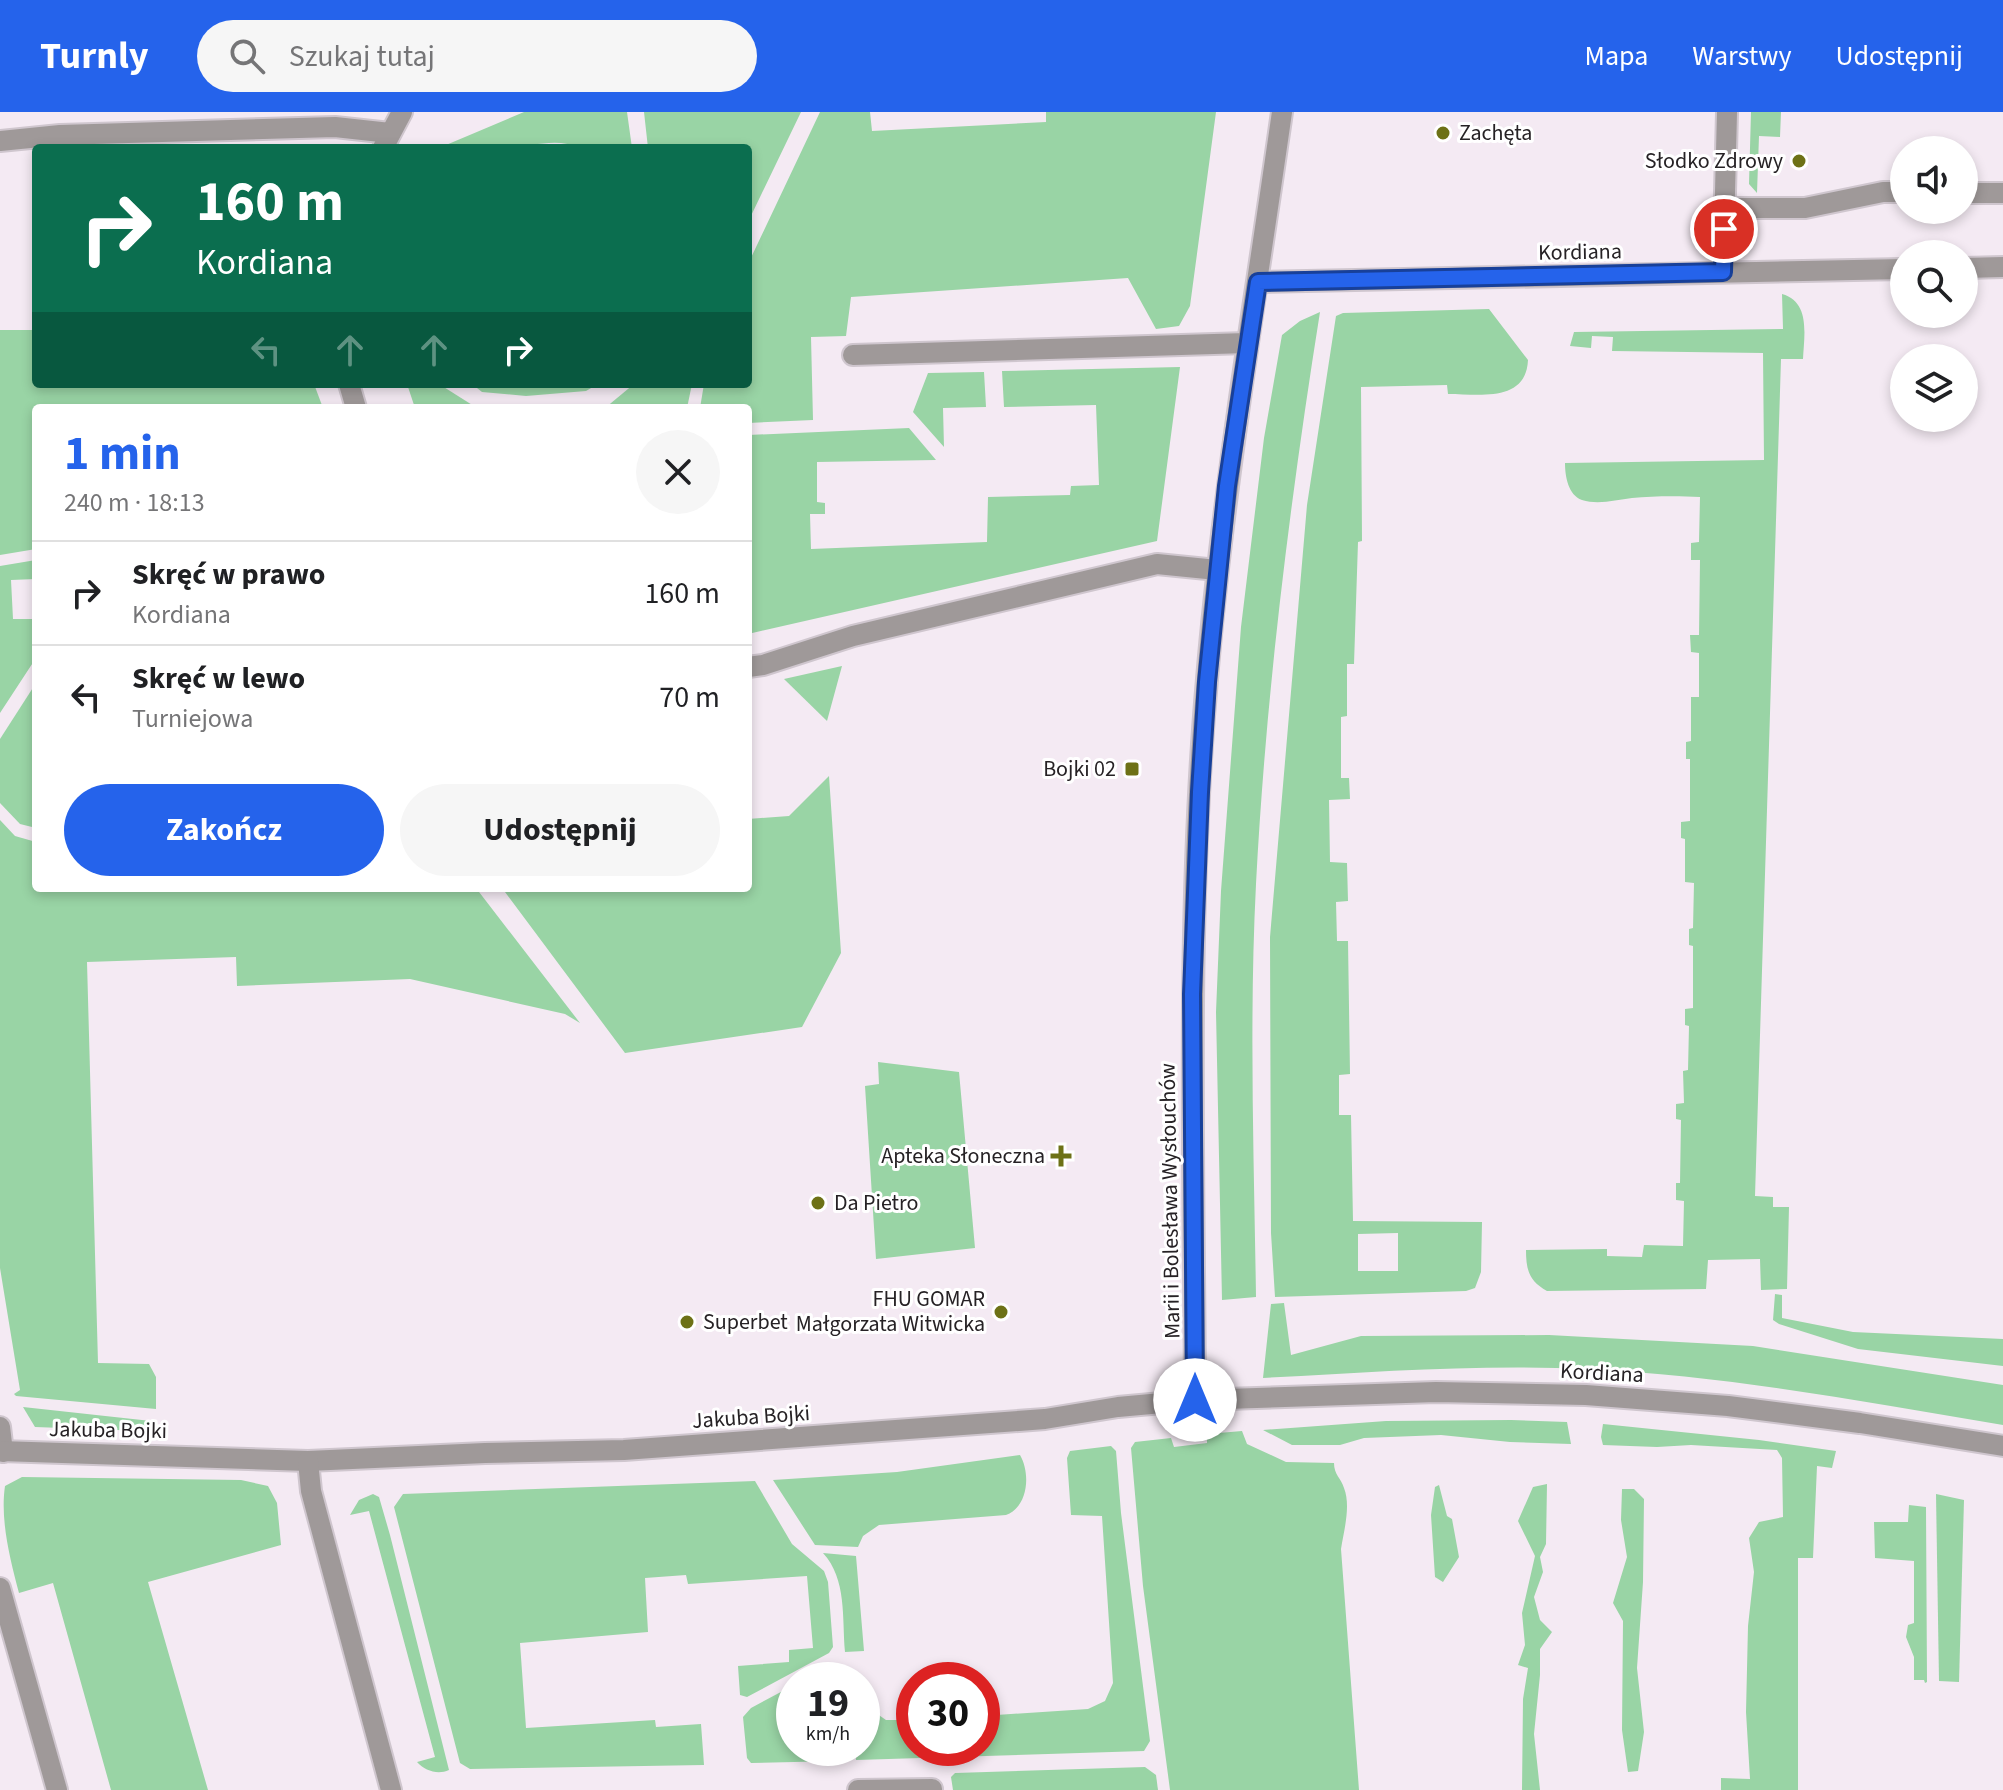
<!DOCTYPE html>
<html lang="pl">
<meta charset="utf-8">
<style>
body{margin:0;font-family:"Source Sans 3",sans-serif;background:#f6f6f6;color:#202124;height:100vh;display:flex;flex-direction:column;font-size:30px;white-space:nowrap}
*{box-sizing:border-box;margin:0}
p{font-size:26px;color:#757577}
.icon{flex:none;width:44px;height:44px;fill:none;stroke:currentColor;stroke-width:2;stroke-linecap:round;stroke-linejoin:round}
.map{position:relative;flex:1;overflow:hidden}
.panel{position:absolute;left:32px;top:292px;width:720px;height:488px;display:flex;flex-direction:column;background:#fff;border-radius:8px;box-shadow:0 4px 12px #0003}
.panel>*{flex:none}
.top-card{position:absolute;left:32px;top:32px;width:720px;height:244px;border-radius:8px;box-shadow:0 4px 12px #0003;background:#0b6e4f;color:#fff;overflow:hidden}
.fabs{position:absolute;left:1890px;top:24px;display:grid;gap:16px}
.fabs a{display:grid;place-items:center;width:88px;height:88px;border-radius:50%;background:#fff;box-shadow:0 4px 12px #0003;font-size:40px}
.speed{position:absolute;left:776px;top:1550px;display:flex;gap:16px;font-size:40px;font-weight:700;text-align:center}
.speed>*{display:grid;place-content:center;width:104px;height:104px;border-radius:50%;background:#fff;box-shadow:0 4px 12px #0003;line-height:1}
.speed small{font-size:20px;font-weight:400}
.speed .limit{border:12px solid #d22;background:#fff;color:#111}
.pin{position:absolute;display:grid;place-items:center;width:68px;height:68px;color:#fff;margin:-34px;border:4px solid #fff;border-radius:50%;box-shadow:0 2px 8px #0007}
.me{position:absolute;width:88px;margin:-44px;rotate:0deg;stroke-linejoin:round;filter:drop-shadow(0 0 6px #0008)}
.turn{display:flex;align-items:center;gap:28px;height:168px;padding:0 32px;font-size:36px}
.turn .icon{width:104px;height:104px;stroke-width:2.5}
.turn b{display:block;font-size:56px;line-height:68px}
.lanes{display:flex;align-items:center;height:76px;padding:0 32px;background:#0003;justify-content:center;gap:40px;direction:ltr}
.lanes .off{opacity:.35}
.round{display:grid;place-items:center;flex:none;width:84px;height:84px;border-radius:42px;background:#f6f6f6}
.summary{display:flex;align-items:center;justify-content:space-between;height:136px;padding:0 32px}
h1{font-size:48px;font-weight:700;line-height:60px;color:#2563eb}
.primary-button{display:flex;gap:16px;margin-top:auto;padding:16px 32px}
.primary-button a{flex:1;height:92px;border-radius:48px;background:#2563eb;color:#fff;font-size:32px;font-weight:700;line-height:92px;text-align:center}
.primary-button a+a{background:#f6f6f6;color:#202124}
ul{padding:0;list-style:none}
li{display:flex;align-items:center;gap:24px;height:104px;padding:0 32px;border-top:2px solid #e0e0e0}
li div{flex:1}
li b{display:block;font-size:30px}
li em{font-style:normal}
header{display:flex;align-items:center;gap:48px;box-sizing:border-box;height:112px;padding:0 40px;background:#2563eb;color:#fff}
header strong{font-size:38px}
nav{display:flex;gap:44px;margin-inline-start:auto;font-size:28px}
.search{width:560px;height:72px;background:#f6f6f6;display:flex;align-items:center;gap:20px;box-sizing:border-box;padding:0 28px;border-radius:44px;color:#757577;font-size:30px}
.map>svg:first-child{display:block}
.green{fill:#99d4a5;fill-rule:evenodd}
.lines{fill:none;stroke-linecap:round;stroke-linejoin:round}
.minor-casing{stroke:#cfc6ce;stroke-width:24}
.minor{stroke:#9f9999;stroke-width:20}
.route-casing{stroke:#184099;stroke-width:20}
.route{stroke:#2563eb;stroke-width:14}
.poi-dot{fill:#6d7116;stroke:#fff;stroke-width:3}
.labels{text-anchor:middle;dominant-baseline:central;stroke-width:6;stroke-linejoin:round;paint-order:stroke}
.poi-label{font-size:22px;fill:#262225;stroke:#fff;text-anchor:end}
.street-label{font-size:22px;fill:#262225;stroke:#fff}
</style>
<header>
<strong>Turnly</strong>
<div class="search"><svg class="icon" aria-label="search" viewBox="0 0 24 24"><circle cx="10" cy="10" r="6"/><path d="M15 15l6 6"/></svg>Szukaj tutaj</div>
<nav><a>Mapa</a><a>Warstwy</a><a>Udostępnij</a></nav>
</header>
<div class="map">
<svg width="2003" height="1678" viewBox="0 0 2003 1678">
<rect width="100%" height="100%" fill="#f4eaf3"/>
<g class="green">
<path d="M524,0H627L632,36H580C557,25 533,34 510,36C489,38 467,36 445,36L446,33Z"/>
<polygon points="644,0 801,0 748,110 748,36 648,36"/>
<polygon points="820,0 870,0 872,19 1046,10 1046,0 1216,0 1190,194 1179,214 1156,217 1128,166 851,185 846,224 811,225 813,308 748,311 748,296 700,296 704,272 748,272 748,152"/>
<polygon points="1751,0 1781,0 1780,25 1759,24 1757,81 1749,72"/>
<path d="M1782,182C1811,190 1804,224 1803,247H1781L1755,1084L1773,1085V1095H1789L1787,1177L1761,1178L1760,1147L1708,1148L1706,1177L1547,1179C1529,1169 1526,1158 1526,1138L1607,1137V1144L1642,1145L1644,1133L1683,1134L1684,1089L1676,1088V1071H1680L1681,1008L1676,1007V992L1684,991L1683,959L1688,958L1689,914L1685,913V897L1693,896V834L1689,833V817L1693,816L1694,771L1685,770V727L1681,726V710L1690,709V647H1686V630L1691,629V585H1699V541L1691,540L1690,523H1699L1700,448H1691V431L1699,430L1700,385C1679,384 1653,384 1632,386C1616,388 1598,393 1582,388C1568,383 1565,364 1565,351L1764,348L1763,241L1612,239L1613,225L1592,224L1591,236L1570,234L1574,220L1783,217Z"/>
<path d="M1489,197L1528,248C1526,291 1479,282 1448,282L1447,273L1361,275L1362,429L1358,430L1354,552H1347V604L1341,605V666H1349L1350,687L1329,688L1330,750L1347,751L1348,789L1336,790L1337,829H1348L1350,962L1339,963V1003H1351L1353,1109L1482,1110L1481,1160L1475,1176L1466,1179L1275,1185L1271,1121L1270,825L1307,393L1336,204L1343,201ZM1398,1121V1159H1358V1122Z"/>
<path d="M1320,200C1290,389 1266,580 1256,772C1249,910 1254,1047 1256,1185L1222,1188L1216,900L1221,779L1241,515L1264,326L1282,223L1300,209Z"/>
<polygon points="0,218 36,218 36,272 314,272 323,296 36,296 36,437 0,443"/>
<polygon points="1180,255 1157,429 748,522 748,323 909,316 936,348 817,350 817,390 825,391 825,402 810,402 811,437 987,430 988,385 1070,383 1071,374 1099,373 1096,293 1004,295 1002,259"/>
<polygon points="984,260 986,295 943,296 944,335 913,300 928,261"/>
<polygon points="407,272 439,272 477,296 415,296"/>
<polygon points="472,272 598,272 586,279 526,284 482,280"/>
<polygon points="634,272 692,272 687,296 605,296"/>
<polygon points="36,448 36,467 11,468 13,507 36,507 36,546 0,601 0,454"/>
<polygon points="842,554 827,609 784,567"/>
<polygon points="36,571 36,716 20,712 0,691 0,627"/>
<polygon points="829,664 841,841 802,915 625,941 502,776 748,776 748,707 789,704"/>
<polygon points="0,708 15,724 36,730 36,776 476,776 580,911 565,902 410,867 237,874 236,845 87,850 98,1251 149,1252 156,1265 156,1297 16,1284 14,1282 20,1278 0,1156"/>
<polygon points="878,950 959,960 975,1136 876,1147 865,974 879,972"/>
<polygon points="1775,1182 1782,1183 1782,1206 1853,1220 2003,1227 2003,1254 1858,1237 1779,1212 1773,1208"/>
<path d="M1284,1191L1291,1243L1361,1224L1549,1223L1753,1234L2003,1273V1313C1866,1290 1728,1264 1589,1257C1480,1252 1372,1260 1263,1266L1271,1192Z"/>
<polygon points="23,1295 151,1309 143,1319 35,1315"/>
<polygon points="1511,1308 1567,1310 1571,1332 1510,1330 1441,1323 1364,1326 1340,1333 1292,1333 1263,1318 1386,1309"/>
<polygon points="1603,1312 1759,1328 1836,1339 1832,1356 1817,1354 1813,1446 1798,1446 1798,1678 1721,1678 1721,1666 1750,1667 1746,1600 1748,1514 1754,1460 1749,1426 1759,1410 1783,1405 1782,1346 1777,1338 1691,1333 1657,1335 1603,1333 1601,1325"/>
<path d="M1242,1319L1247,1332L1286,1350L1334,1351C1334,1363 1341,1366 1344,1376C1351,1394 1344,1418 1341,1437L1359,1678H1170L1143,1474L1131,1336L1135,1330L1171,1326L1174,1335L1207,1331V1322Z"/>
<polygon points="1111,1334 1116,1339 1121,1401 1150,1629 1144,1639 856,1648 855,1636 862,1636 862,1600 870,1597 886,1608 914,1608 914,1636 982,1636 982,1604 1088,1597 1105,1589 1113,1571 1102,1404 1071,1403 1067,1346 1070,1339"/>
<path d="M1020,1343C1031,1362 1028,1395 1006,1403L879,1413L863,1424L858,1435L815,1433L773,1368L897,1360Z"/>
<path d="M22,1365L241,1368L268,1374L277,1391L281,1433L148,1470L208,1678H111L53,1471L19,1481C10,1447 0,1408 5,1374Z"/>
<polygon points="755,1369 792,1432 824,1459 828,1470 833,1535 829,1541 747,1585 740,1583 738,1554 789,1550 789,1538 813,1536 807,1464 688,1472 686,1463 645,1466 648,1520 520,1531 526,1616 655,1608 656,1615 701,1612 704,1653 470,1657 460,1651 394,1395 403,1382"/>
<polygon points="1547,1372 1546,1432 1540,1445 1543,1460 1534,1485 1540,1508 1552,1520 1540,1537 1540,1563 1534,1622 1540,1678 1522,1678 1523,1587 1528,1556 1518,1553 1525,1533 1522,1501 1535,1444 1518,1409 1533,1375"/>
<polygon points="1439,1373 1447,1404 1452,1407 1459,1445 1443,1470 1435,1465 1431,1403 1435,1375"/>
<polygon points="1622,1377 1634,1377 1644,1387 1643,1470 1637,1556 1644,1620 1638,1659 1628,1660 1622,1618 1623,1509 1613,1491 1627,1445 1621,1408"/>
<path d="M373,1382L379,1385L390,1423L449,1658C438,1663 425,1659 417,1650L435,1645L369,1399L350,1403L359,1388Z"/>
<polygon points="1936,1382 1964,1388 1959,1570 1939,1569"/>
<polygon points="1909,1393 1926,1395 1927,1570 1925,1571 1924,1568 1914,1568 1914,1545 1906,1525 1908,1513 1914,1511 1914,1449 1875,1446 1874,1410 1908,1410"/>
<path d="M823,1441L856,1444L864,1539L845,1540C842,1506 847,1467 823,1441Z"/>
<polygon points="794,1573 794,1636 840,1636 837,1649 751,1651 747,1646 743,1605 751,1596"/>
<polygon points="1145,1655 1156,1663 1158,1678 953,1678 951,1665 955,1661"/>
</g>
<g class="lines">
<g class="minor-casing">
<g id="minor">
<polyline points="0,29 60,23 335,15 390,21"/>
<polyline points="383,36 402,0"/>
<polyline points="1964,81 2003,81"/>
<polyline points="1725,96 1805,96 1883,80 1904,80"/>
<polyline points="1964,156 2003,155"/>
<polyline points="1723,160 1727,0"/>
<polyline points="1258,170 1904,157"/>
<polyline points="853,243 1247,231"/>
<polyline points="349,272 356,296"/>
<polyline points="748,555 763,553 853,524 1157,452 1217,458"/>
<path d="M1195,1288C1194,1048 1186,807 1207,567C1223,377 1255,189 1282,0"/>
<polyline points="0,1315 3,1340"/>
<polyline points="0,1339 308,1349 485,1341 624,1338 1045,1307 1118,1295 1195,1288 1436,1280 1586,1283 1728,1294 1860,1311 2003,1334"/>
<polyline points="308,1349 311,1379 391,1678"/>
<polyline points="0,1476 57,1678"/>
<polyline points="858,1678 932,1677"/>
</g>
</g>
<use href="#minor" class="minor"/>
</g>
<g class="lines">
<g class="route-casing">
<polyline id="route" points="1195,1288 1192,882 1200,680 1207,570 1227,374 1258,170 1723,160 1724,117"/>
</g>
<use href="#route" class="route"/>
</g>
<g class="poi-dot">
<circle cx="1443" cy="21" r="8"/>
<circle cx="1799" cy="49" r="8"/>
<rect x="1124" y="649" width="16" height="16" rx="4"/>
<path d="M1057 1032h8v8h8v8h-8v8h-8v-8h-8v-8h8z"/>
<circle cx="818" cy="1091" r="8"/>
<circle cx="1001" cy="1200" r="8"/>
<circle cx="687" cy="1210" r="8"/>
</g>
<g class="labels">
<g class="poi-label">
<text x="1459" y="21" text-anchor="start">Zachęta</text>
<text x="1783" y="49">Słodko Zdrowy</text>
<text x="1116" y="657">Bojki 02</text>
<text x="1045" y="1044">Apteka Słoneczna</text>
<text x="834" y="1091" text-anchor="start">Da Pietro</text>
<text x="985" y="1187">FHU GOMAR<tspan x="985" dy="25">Małgorzata Witwicka</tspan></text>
<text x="703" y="1210" text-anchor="start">Superbet</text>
</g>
<g class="street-label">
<text transform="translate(1580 140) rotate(-1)">Kordiana</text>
<text transform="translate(1170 1089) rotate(-91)">Marii i Bolesława Wysłouchów</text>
<text transform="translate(1602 1261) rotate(3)">Kordiana</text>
<text transform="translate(751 1305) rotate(-4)">Jakuba Bojki</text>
<text transform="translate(108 1318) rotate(1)">Jakuba Bojki</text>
</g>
</g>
</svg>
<div class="fabs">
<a><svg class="icon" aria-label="sound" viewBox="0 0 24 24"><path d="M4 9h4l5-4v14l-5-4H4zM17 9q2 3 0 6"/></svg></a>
<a><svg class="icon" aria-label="search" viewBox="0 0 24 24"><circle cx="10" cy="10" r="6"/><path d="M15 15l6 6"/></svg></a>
<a><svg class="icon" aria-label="layers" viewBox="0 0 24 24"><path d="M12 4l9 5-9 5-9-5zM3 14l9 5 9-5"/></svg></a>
</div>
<div class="speed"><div>19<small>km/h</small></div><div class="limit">30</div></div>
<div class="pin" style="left:1724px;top:117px;background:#d93025"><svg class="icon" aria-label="arrive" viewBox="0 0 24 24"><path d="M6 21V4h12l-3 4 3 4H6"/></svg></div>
<svg class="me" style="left:1195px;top:1288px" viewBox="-20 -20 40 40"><circle r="19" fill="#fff"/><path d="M0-13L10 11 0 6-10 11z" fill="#2563eb"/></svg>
<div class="top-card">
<div class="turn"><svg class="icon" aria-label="right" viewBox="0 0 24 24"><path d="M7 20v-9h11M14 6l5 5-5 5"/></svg><div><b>160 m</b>Kordiana</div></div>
<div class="lanes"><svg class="icon off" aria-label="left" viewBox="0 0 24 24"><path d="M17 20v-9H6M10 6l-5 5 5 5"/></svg><svg class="icon off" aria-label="ahead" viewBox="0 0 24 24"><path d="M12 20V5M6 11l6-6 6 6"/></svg><svg class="icon off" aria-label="ahead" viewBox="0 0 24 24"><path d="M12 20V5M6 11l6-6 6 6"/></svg><svg class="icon" aria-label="right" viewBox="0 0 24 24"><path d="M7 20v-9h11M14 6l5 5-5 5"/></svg></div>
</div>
<section class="panel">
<div class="summary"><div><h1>1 min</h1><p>240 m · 18:13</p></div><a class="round"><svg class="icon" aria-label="close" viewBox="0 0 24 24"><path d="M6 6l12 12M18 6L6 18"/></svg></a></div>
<ul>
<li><svg class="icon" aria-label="right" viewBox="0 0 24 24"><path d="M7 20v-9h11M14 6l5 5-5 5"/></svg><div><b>Skręć w prawo</b><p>Kordiana</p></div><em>160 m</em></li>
<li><svg class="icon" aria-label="left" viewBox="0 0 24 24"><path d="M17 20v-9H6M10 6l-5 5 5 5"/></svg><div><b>Skręć w lewo</b><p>Turniejowa</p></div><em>70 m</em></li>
</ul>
<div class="primary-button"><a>Zakończ</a><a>Udostępnij</a></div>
</section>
</div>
